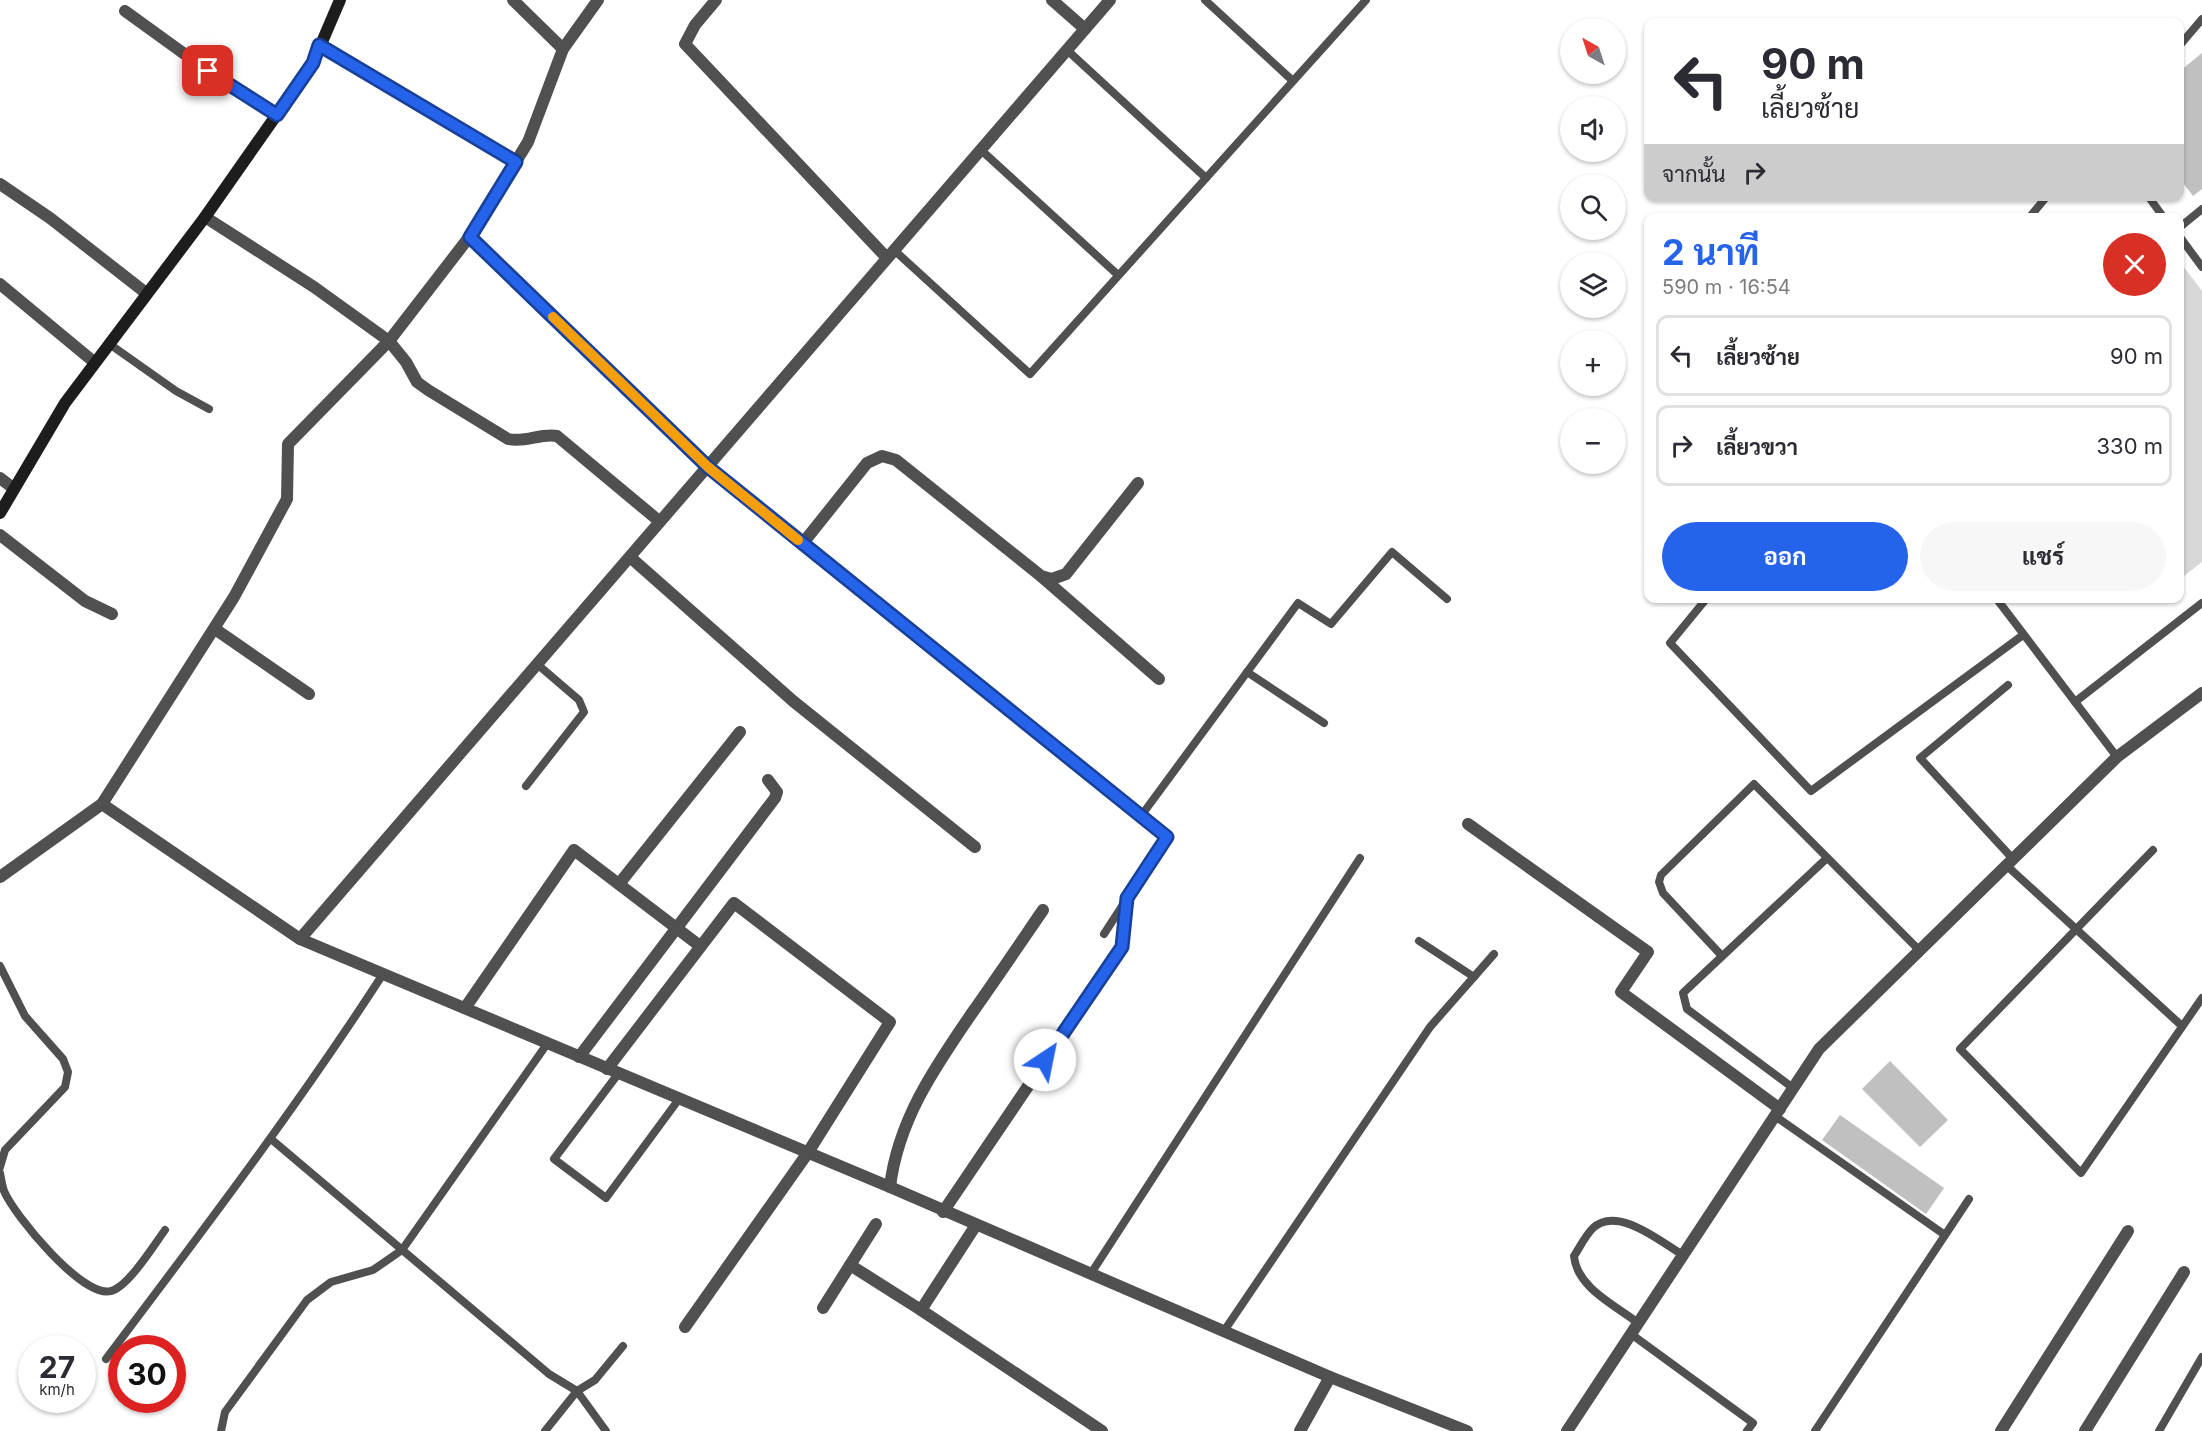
<!DOCTYPE html>
<html lang="th">
<meta charset="utf-8">
<style>
body{margin:0;font-family:Inter,Sarabun,sans-serif;background:#f7f7f7;color:#2b2b33;height:100vh;display:flex;flex-direction:column;font-size:22px;white-space:nowrap}
*{box-sizing:border-box;margin:0}
p{font-size:20px;color:#7c7c81}
.icon{flex:none;width:33px;height:33px;fill:none;stroke:currentColor;stroke-width:2;stroke-linecap:round;stroke-linejoin:round}
.map{position:relative;flex:1;overflow:hidden}
.details{position:absolute;left:1644px;top:213px;width:540px;height:390px;display:flex;flex-direction:column;background:#fff;border-radius:12px;box-shadow:0 2px 4px #0004}
.details>*{flex:none}
.top-card{position:absolute;left:1644px;top:18px;width:540px;height:183px;border-radius:12px;box-shadow:0 2px 4px #0004;background:#fff;color:#2b2b33;overflow:hidden}
.needle{width:39px;rotate:321deg}
.tools{position:absolute;left:1560px;top:18px;display:grid;gap:12px}
.tools a{display:grid;place-items:center;width:66px;height:66px;border-radius:50%;background:#fff;box-shadow:0 2px 4px #0004;font-size:30px}
.speed{position:absolute;left:18px;top:1335px;display:flex;gap:12px;font-size:30px;font-weight:700;text-align:center}
.speed>*{display:grid;place-content:center;width:78px;height:78px;border-radius:50%;background:#fff;box-shadow:0 2px 4px #0004;line-height:1}
.speed small{font-size:15px;font-weight:400}
.speed .limit{border:9px solid #d22;background:#fff;color:#111}
.pin{position:absolute;display:grid;place-items:center;width:51px;height:51px;color:#fff;margin:-26px;border-radius:12px;box-shadow:0 3px 9px #0006}
.me{position:absolute;width:66px;margin:-33px;rotate:34deg;stroke-linejoin:round;filter:drop-shadow(0 0 4px #0008)}
.turn{display:flex;align-items:center;gap:21px;height:126px;padding:0 18px;font-size:27px}
.turn .icon{width:78px;height:78px;stroke-width:2.5}
.turn b{display:block;font-size:42px;line-height:51px}
.then{display:flex;align-items:center;height:57px;padding:0 18px;background:#0003;gap:12px;font-size:22px}
.round{display:grid;place-items:center;flex:none;width:63px;height:63px;border-radius:32px;background:#f7f7f7}
.summary{display:flex;align-items:center;justify-content:space-between;height:102px;padding:0 18px}
h1{font-size:36px;font-weight:700;line-height:45px;color:#2563eb}
.cta{display:flex;gap:12px;margin-top:auto;padding:12px 18px}
.cta a{flex:1;height:69px;border-radius:36px;background:#2563eb;color:#fff;font-size:24px;font-weight:700;line-height:69px;text-align:center}
.cta a+a{background:#f7f7f7;color:#2b2b33}
ul{padding:0;list-style:none}
li{display:flex;align-items:center;gap:18px;height:81px;margin:0 12px 9px;padding:0 6px;border:3px solid #e1e1e2;border-radius:12px}
li div{flex:1}
li b{display:block;font-size:22px}
li em{font-style:normal}
.map>svg:first-child{display:block}
.green{fill:#d7d7d7}
.building{fill:#c0c0c0}
.lines{fill:none;stroke-linecap:round;stroke-linejoin:round}
.lane{stroke:#505050;stroke-width:8}
.street{stroke:#505050;stroke-width:12}
.secondary{stroke:#1d1d1d;stroke-width:12}
.route-casing{stroke:#184099;stroke-width:15}
.route{stroke:#2563eb;stroke-width:10}
.slow{stroke:#f59e0b;stroke-width:10}
</style>
<div class="map">
<svg width="2202" height="1431" viewBox="0 0 2202 1431">
<rect width="100%" height="100%" fill="#fff"/>
<polygon class="green" points="2180,262 2202,291 2202,562 2180,579"/>
<g class="building">
<polygon points="2202,53 2202,189 2193,196 2180,179 2180,71"/>
<polygon points="1890,1061 1948,1120 1920,1147 1862,1089"/>
<polygon points="1840,1115 1944,1188 1926,1214 1822,1140"/>
</g>
<g class="lines">
<g class="lane">
<polyline points="1205,0 1293,81"/>
<polyline points="2180,45 2202,19"/>
<polyline points="1067,50 1206,178"/>
<polyline points="981,150 1118,275"/>
<polyline points="2148,196 2164,218"/>
<polyline points="2029,218 2047,196"/>
<polyline points="2180,227 2202,209"/>
<polyline points="2180,237 2202,267"/>
<polyline points="894,250 1030,374 1366,0"/>
<polyline points="108,343 176,391 209,409"/>
<polyline points="1707,598 1670,643 1811,791 2023,635"/>
<polyline points="1996,598 2117,757"/>
<polyline points="1247,672 1324,723"/>
<polyline points="2008,685 1920,758 2013,859"/>
<polyline points="2075,702 2202,603"/>
<polyline points="1071,759 1167,837 1104,934"/>
<polyline points="526,786 584,712 579,700 537,664"/>
<polyline points="1141,816 1298,603 1331,624 1392,552 1447,599"/>
<polyline points="2153,850 1960,1049 2081,1173 2202,998"/>
<polyline points="2006,865 2182,1026"/>
<polyline points="1419,941 1474,977"/>
<polyline points="1722,956 1663,893 1659,882 1661,875 1754,784 1919,950"/>
<polyline points="0,966 25,1016 63,1059 68,1072 65,1087 5,1150 0,1167"/>
<polyline points="618,1074 554,1159 606,1198 679,1099"/>
<polyline points="1793,1088 1687,1009 1683,993 1826,859"/>
<polyline points="1775,1116 1945,1235"/>
<polyline points="271,1139 549,1374 577,1391 595,1380 623,1346"/>
<path d="M0,1173C1,1179 2,1185 4,1191C14,1215 83,1299 111,1291C128,1287 154,1245 165,1230"/>
<polyline points="1090,1275 1360,858"/>
<path d="M1638,1323C1615,1305 1577,1288 1574,1256C1580,1247 1585,1236 1593,1228C1617,1205 1661,1242 1683,1255"/>
<polyline points="1224,1331 1430,1027 1494,954"/>
<polyline points="1631,1334 1753,1423 1747,1431"/>
<path d="M106,1359C201,1233 297,1107 383,974"/>
<polyline points="221,1431 225,1412 307,1300 331,1282 373,1270 402,1250 547,1044"/>
<polyline points="545,1431 577,1391 606,1431"/>
<polyline points="1815,1431 1969,1199"/>
<polyline points="2159,1431 2202,1357"/>
</g>
<g class="street">
<polyline points="513,0 563,49"/>
<polyline points="716,0 695,25 685,44 887,258"/>
<polyline points="1052,0 1085,29"/>
<polyline points="125,11 208,71 277,115"/>
<polyline points="319,45 516,162"/>
<polyline points="0,184 50,218 146,293"/>
<path d="M205,217L314,287L389,341L406,362L417,382L428,390L508,439C526,443 540,433 557,436L659,521"/>
<polyline points="470,236 708,467 1071,759"/>
<polyline points="0,284 94,362"/>
<polyline points="0,478 13,488"/>
<polyline points="0,535 85,601 112,614"/>
<polyline points="803,543 867,463 882,456 896,460 1041,576 1052,579 1066,574 1138,483"/>
<polyline points="630,557 793,701 975,847"/>
<polyline points="1042,577 1159,679"/>
<polyline points="215,629 309,694"/>
<polyline points="102,804 234,597 287,499 288,444 389,341 470,236 528,142 563,49 598,0"/>
<polyline points="1468,824 1648,952 1621,992 1780,1109"/>
<polyline points="0,877 102,804 300,939 890,1187 1330,1377 1467,1431"/>
<polyline points="619,884 740,732"/>
<polyline points="300,939 1110,0"/>
<polyline points="465,1008 574,850 700,946"/>
<polyline points="579,1057 775,798 777,792 768,780"/>
<polyline points="607,1069 734,903 890,1022 807,1154 685,1327"/>
<path d="M890,1187C898,1120 935,1067 972,1013C996,979 1019,945 1043,910"/>
<polyline points="943,1212 1122,947 1127,898"/>
<polyline points="976,1225 921,1310 1102,1431"/>
<polyline points="850,1265 921,1310"/>
<polyline points="823,1308 876,1224"/>
<polyline points="1300,1431 1330,1377"/>
<polyline points="1567,1431 1819,1049 2117,757 2202,693"/>
<polyline points="2001,1431 2128,1231"/>
<polyline points="2085,1431 2184,1272"/>
</g>
<polyline class="secondary" points="0,513 65,403 205,217 313,63 340,0"/>
</g>
<g class="lines">
<g class="route-casing">
<polyline id="route" points="208,71 277,115 313,63 319,45 516,162 470,237 708,467 1167,837 1127,898 1122,947 1045,1060"/>
</g>
<use href="#route" class="route"/>
<polyline class="slow" points="553,317 708,467 798,540"/>
</g>
</svg>
<div class="tools">
<a><svg class="needle" viewBox="-14 -14 28 28"><path d="M0-13l5 13h-10z" fill="#e53935"/><path d="M0 13l5-13h-10z" fill="#7c7c81"/></svg></a>
<a><svg class="icon" aria-label="sound" viewBox="0 0 24 24"><path d="M4 9h4l5-4v14l-5-4H4zM17 9q2 3 0 6"/></svg></a>
<a><svg class="icon" aria-label="search" viewBox="0 0 24 24"><circle cx="10" cy="10" r="6"/><path d="M15 15l6 6"/></svg></a>
<a><svg class="icon" aria-label="layers" viewBox="0 0 24 24"><path d="M12 4l9 5-9 5-9-5zM3 14l9 5 9-5"/></svg></a>
<a>+</a>
<a>−</a>
</div>
<div class="speed"><div>27<small>km/h</small></div><div class="limit">30</div></div>
<div class="pin" style="left:208px;top:71px;background:#d93025"><svg class="icon" aria-label="arrive" viewBox="0 0 24 24"><path d="M6 21V4h12l-3 4 3 4H6"/></svg></div>
<svg class="me" style="left:1045px;top:1060px" viewBox="-20 -20 40 40"><circle r="19" fill="#fff"/><path d="M0-13L10 11 0 6-10 11z" fill="#2563eb"/></svg>
<div class="top-card">
<div class="turn"><svg class="icon" aria-label="left" viewBox="0 0 24 24"><path d="M17 20v-9H6M10 6l-5 5 5 5"/></svg><div><b>90 m</b>เลี้ยวซ้าย</div></div>
<div class="then">จากนั้น<svg class="icon" aria-label="right" viewBox="0 0 24 24"><path d="M7 20v-9h11M14 6l5 5-5 5"/></svg></div>
</div>
<section class="details">
<div class="summary"><div><h1>2 นาที</h1><p>590 m · 16:54</p></div><a class="round" style="background:#d93025;color:#fff"><svg class="icon" aria-label="close" viewBox="0 0 24 24"><path d="M6 6l12 12M18 6L6 18"/></svg></a></div>
<ul>
<li><svg class="icon" aria-label="left" viewBox="0 0 24 24"><path d="M17 20v-9H6M10 6l-5 5 5 5"/></svg><div><b>เลี้ยวซ้าย</b></div><em>90 m</em></li>
<li><svg class="icon" aria-label="right" viewBox="0 0 24 24"><path d="M7 20v-9h11M14 6l5 5-5 5"/></svg><div><b>เลี้ยวขวา</b></div><em>330 m</em></li>
</ul>
<div class="cta"><a>ออก</a><a>แชร์</a></div>
</section>
</div>
